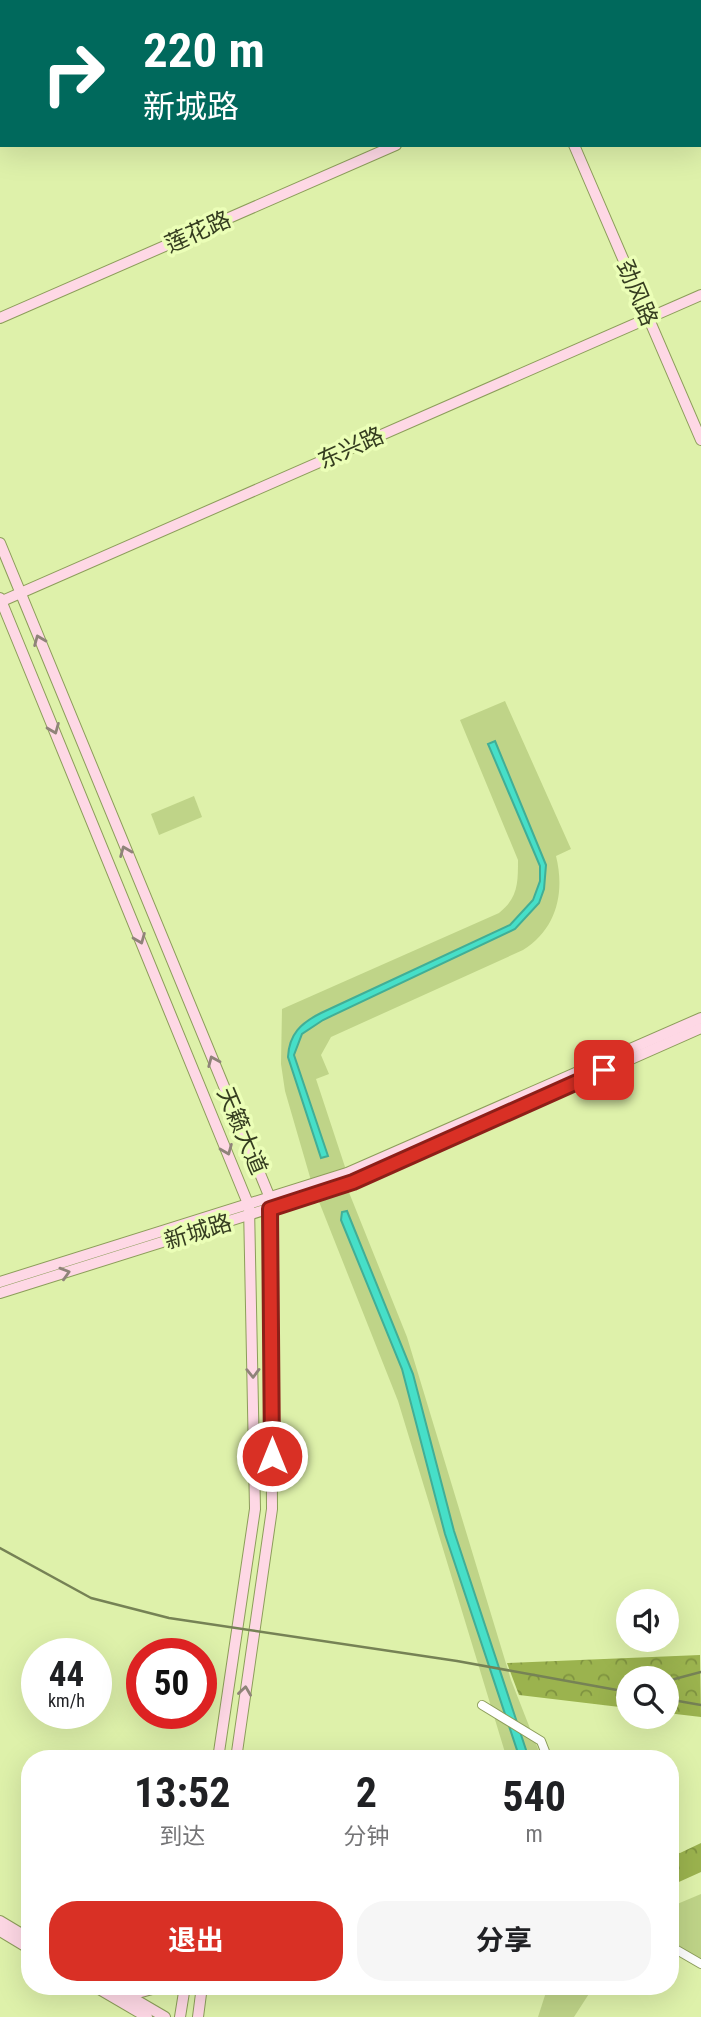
<!DOCTYPE html>
<html lang="zh">
<meta charset="utf-8">
<style>
body{margin:0;font-family:"Roboto Condensed","Noto Sans SC",sans-serif;background:#f6f6f6;color:#202124;height:100vh;display:flex;flex-direction:column;font-size:26px;white-space:nowrap}
*{box-sizing:border-box;margin:0}
p{font-size:23px;color:#757577}
.icon{flex:none;width:38px;height:38px;fill:none;stroke:currentColor;stroke-width:2;stroke-linecap:round;stroke-linejoin:round}
.map{position:relative;flex:1;overflow:hidden}
.side{position:absolute;left:21px;top:1750px;width:658px;height:245px;display:flex;flex-direction:column;background:#fff;border-radius:28px;box-shadow:0 7px 28px #0002}
.side>*{flex:none}
.banner{position:absolute;left:0px;top:0px;width:702px;height:147px;box-shadow:0 7px 28px #0002;background:#00695c;color:#fff;overflow:hidden}
.fabs{position:absolute;left:616px;top:1589px;display:grid;gap:14px}
.fabs a{display:grid;place-items:center;width:63px;height:63px;border-radius:50%;background:#fff;box-shadow:0 7px 28px #0002;font-size:35px}
.speed{position:absolute;left:21px;top:1638px;display:flex;gap:14px;font-size:35px;font-weight:700;text-align:center}
.speed>*{display:grid;place-content:center;width:91px;height:91px;border-radius:50%;background:#fff;box-shadow:0 7px 28px #0002;line-height:1}
.speed small{font-size:18px;font-weight:400}
.speed .limit{border:10px solid #d22;background:#fff;color:#111}
.pin{position:absolute;display:grid;place-items:center;width:60px;height:60px;color:#fff;margin:-30px;border-radius:14px;box-shadow:0 4px 10px #0006}
.me{position:absolute;width:77px;margin:-38px;rotate:0deg;stroke-linejoin:round;filter:drop-shadow(0 0 5px #0008)}
.turn{display:flex;align-items:center;gap:24px;height:147px;padding:0 28px;font-size:32px}
.turn .icon{width:91px;height:91px;stroke-width:2.5}
.turn b{display:block;font-size:49px;line-height:60px}
.eta{display:flex;justify-content:space-evenly;align-items:center;height:119px;text-align:center}
.eta b{font-size:42px;font-weight:700;line-height:49px}
.cta{display:flex;gap:14px;margin-top:auto;padding:14px 28px}
.cta a{flex:1;height:80px;border-radius:28px;background:#d93025;color:#fff;font-size:28px;font-weight:700;line-height:80px;text-align:center}
.cta a+a{background:#f6f6f6;color:#202124}
.map>svg:first-child{display:block}
.grass{fill:#bfd488}
.forest{fill:url(#forest-crowns)}
.water{fill:#46dfc8;stroke:#41ae96;stroke-width:2}
.lines{fill:none;stroke-linecap:round;stroke-linejoin:round}
.street-casing{stroke:#8c9d5a;stroke-width:10}
.secondary-casing{stroke:#8c9d5a;stroke-width:12}
.street{stroke:#fff;stroke-width:8}
.secondary{stroke:#fed8e5;stroke-width:10}
.rail{stroke:#768255;stroke-width:2.5}
.oneway{stroke:#8f8379}
.route-casing{stroke:#8d1f18;stroke-width:18}
.route{stroke:#d93025;stroke-width:12}
.labels{text-anchor:middle;dominant-baseline:central;stroke-width:7;stroke-linejoin:round;paint-order:stroke}
.street-label{font-size:23px;fill:#353d20;stroke:#ebfeb7}
</style>
<div class="map">
<svg width="701" height="2017" viewBox="0 0 701 2017">
<defs>
<pattern id="forest-crowns" width="20" height="18" patternUnits="userSpaceOnUse" patternTransform="scale(1.75)"><rect width="20" height="18" fill="#9bb34e"/><path d="M2 6a3 3 0 1 1 6 0M12 15a3 3 0 1 1 6 0" fill="none" stroke="#7f9340"/></pattern>
</defs>
<rect width="100%" height="100%" fill="#def1aa"/>
<g class="grass">
<path d="M505,701L571,849L556,856C565,892 557,929 523,950L331,1037L321,1055L329,1074L316,1079L347,1173L342,1175L407,1337L511,1680L542,1759H507L398,1401L312,1184L285,1091L281,1064L282,1009L499,913C518,898 518,883 518,860L460,720Z"/>
<polygon points="194,796 202,817 159,835 151,814"/>
<polygon points="701,1894 701,1965 670,1947 670,1907"/>
<polygon points="548,1986 550,1987 594,1986 574,2017 538,2017"/>
</g>
<g class="forest">
<polygon points="700,1655 701,1717 667,1713 667,1678 628,1678 628,1708 519,1695 507,1663"/>
<polygon points="701,1843 701,1872 670,1886 670,1852 680,1853"/>
</g>
<g class="water">
<path d="M495,741L546,865L544,889L539,903L515,929L323,1020L302,1034L294,1055L328,1156L321,1158L288,1057C289,1034 301,1023 321,1013L510,925L533,900L540,881V866L488,744Z"/>
<polygon points="347,1211 413,1374 454,1531 529,1759 520,1759 445,1534 402,1369 341,1220 342,1212"/>
</g>
<g class="lines">
<g class="street-casing">
<g id="street">
<polyline points="482,1705 541,1741 548,1759"/>
<polyline points="670,1946 701,1964"/>
</g>
</g>
<g class="secondary-casing">
<g id="secondary">
<polyline points="518,0 519,2"/>
<polyline points="574,145 701,440"/>
<polyline points="0,318 396,145"/>
<polyline points="0,543 270,1198 272,1509 236,1759"/>
<polyline points="0,598 249,1206 255,1509 218,1759"/>
<polyline points="0,602 701,295"/>
<polyline points="0,1282 347,1173 701,1018"/>
<polyline points="0,1293 353,1182 701,1028"/>
<polyline points="0,1921 30,1939"/>
<polyline points="0,1931 30,1949"/>
<polyline points="94,1986 147,2017"/>
<polyline points="112,1986 165,2017"/>
<polyline points="126,1991 134,1994 163,1986"/>
<polyline points="180,2017 185,1986"/>
<polyline points="198,2017 202,1986"/>
</g>
</g>
<use href="#street" class="street"/>
<use href="#secondary" class="secondary"/>
<g class="rail">
<polyline points="0,1548 91,1598 169,1618 457,1661 628,1692"/>
<polyline points="667,1681 701,1672"/>
<polyline points="667,1699 701,1705"/>
</g>
</g>
<defs><path id="oneway-chevron" d="M-2-3.5L2.5 0L-2 3.5" fill="none" stroke-width="1.6" stroke-linecap="round" stroke-linejoin="round" transform="scale(1.75)"/></defs>
<g class="oneway">
<use href="#oneway-chevron" transform="translate(39 640) rotate(-112)"/>
<use href="#oneway-chevron" transform="translate(54 729) rotate(68)"/>
<use href="#oneway-chevron" transform="translate(125 851) rotate(-112)"/>
<use href="#oneway-chevron" transform="translate(140 939) rotate(68)"/>
<use href="#oneway-chevron" transform="translate(213 1061) rotate(-113)"/>
<use href="#oneway-chevron" transform="translate(227 1150) rotate(68)"/>
<use href="#oneway-chevron" transform="translate(65 1273) rotate(-17)"/>
<use href="#oneway-chevron" transform="translate(253 1373) rotate(89)"/>
<use href="#oneway-chevron" transform="translate(245 1691) rotate(-82)"/>
</g>
<g class="lines">
<g class="route-casing">
<polyline id="route" points="272,1456 270,1209 353,1182 604,1070"/>
</g>
<use href="#route" class="route"/>
</g>
<g class="labels">
<g class="street-label">
<text transform="translate(198 232) rotate(-24)">莲花路</text>
<text transform="translate(637 293) rotate(67)">劲风路</text>
<text transform="translate(351 448) rotate(-24)">东兴路</text>
<text transform="translate(242 1131) rotate(67)">天籁大道</text>
<text transform="translate(198 1232) rotate(-17)">新城路</text>
</g>
</g>
</svg>
<div class="fabs">
<a><svg class="icon" aria-label="sound" viewBox="0 0 24 24"><path d="M4 9h4l5-4v14l-5-4H4zM17 9q2 3 0 6"/></svg></a>
<a><svg class="icon" aria-label="search" viewBox="0 0 24 24"><circle cx="10" cy="10" r="6"/><path d="M15 15l6 6"/></svg></a>
</div>
<div class="speed"><div>44<small>km/h</small></div><div class="limit">50</div></div>
<div class="pin" style="left:604px;top:1070px;background:#d93025"><svg class="icon" aria-label="arrive" viewBox="0 0 24 24"><path d="M6 21V4h12l-3 4 3 4H6"/></svg></div>
<svg class="me" style="left:272px;top:1456px" viewBox="-20 -20 40 40"><circle r="17" fill="#d93025" stroke="#fff" stroke-width="3"/><path d="M0-11L8 9 0 5-8 9z" fill="#fff"/></svg>
<div class="banner">
<div class="turn"><svg class="icon" aria-label="right" viewBox="0 0 24 24"><path d="M7 20v-9h11M14 6l5 5-5 5"/></svg><div><b>220 m</b>新城路</div></div>
</div>
<section class="side">
<div class="eta">
<div><b>13:52</b><p>到达</p></div>
<div><b>2</b><p>分钟</p></div>
<div><b>540</b><p>m</p></div>
</div>
<div class="cta"><a>退出</a><a>分享</a></div>
</section>
</div>
